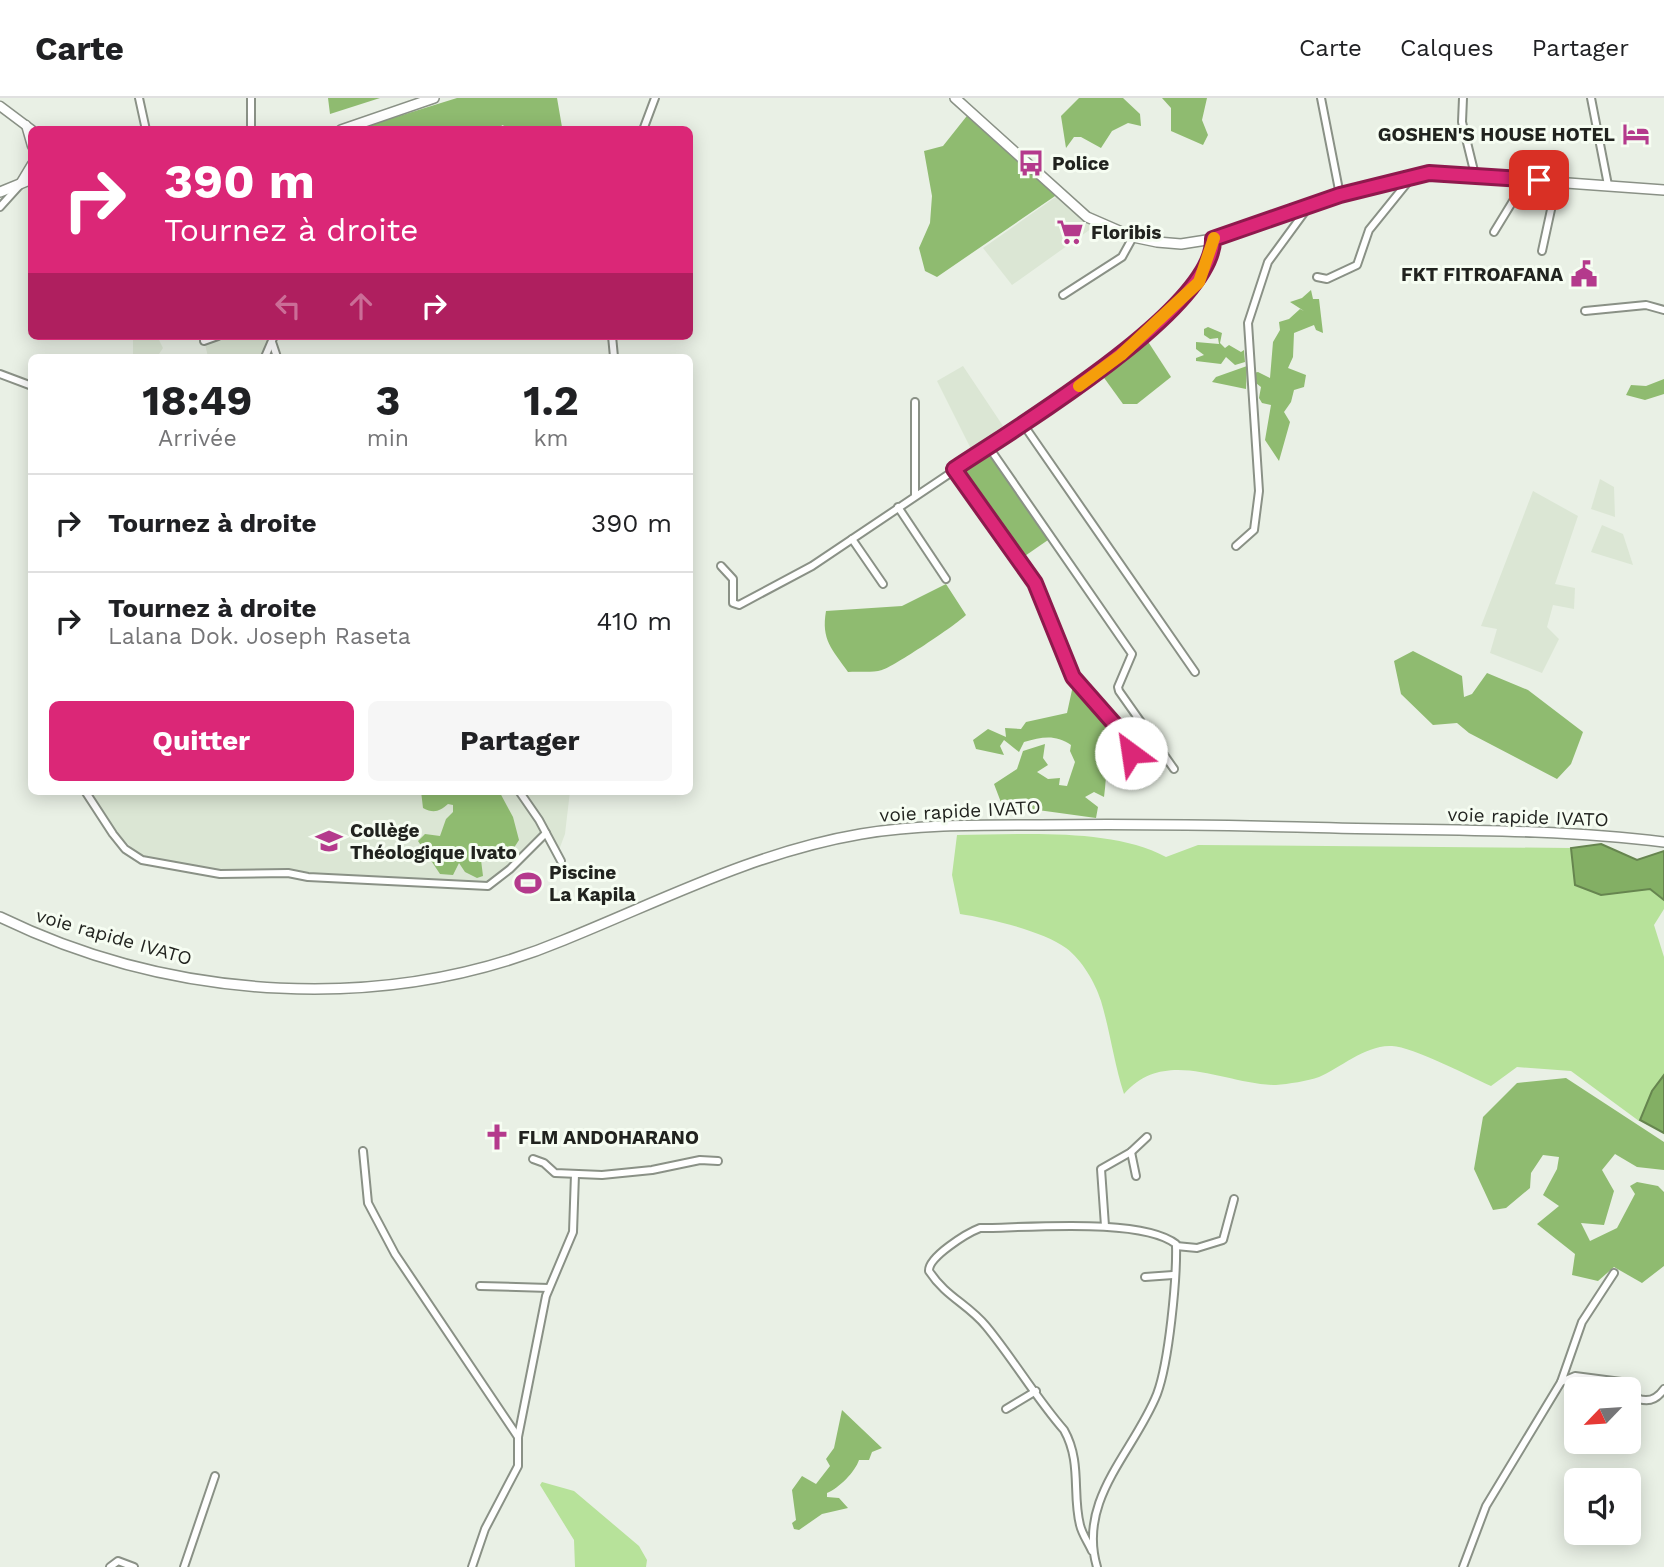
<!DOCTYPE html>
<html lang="fr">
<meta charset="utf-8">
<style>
body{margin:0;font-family:"Work Sans",sans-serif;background:#f6f6f6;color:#202124;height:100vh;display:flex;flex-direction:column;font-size:26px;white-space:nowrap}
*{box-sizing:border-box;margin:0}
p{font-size:23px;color:#757577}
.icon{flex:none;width:38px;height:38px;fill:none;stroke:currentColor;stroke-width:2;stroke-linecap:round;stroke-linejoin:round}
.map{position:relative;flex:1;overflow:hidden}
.side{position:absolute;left:28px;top:256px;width:665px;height:441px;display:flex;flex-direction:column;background:#fff;border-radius:10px;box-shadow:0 4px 18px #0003}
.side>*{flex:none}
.guide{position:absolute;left:28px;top:28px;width:665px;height:214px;border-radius:10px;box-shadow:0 4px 18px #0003;background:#db2777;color:#fff;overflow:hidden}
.needle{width:46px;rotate:245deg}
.controls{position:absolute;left:1564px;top:1279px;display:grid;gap:14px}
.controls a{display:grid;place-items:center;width:77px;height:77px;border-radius:10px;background:#fff;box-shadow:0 4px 18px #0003;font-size:35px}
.pin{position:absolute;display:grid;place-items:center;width:60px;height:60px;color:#fff;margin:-30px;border-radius:14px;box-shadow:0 4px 10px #0006}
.me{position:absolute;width:77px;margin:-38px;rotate:329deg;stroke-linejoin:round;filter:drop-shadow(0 0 5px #0008)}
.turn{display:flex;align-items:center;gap:24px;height:147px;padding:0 21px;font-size:32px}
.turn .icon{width:91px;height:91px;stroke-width:2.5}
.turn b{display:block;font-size:49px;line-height:60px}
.lanes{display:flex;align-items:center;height:66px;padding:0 21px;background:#0003;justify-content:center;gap:35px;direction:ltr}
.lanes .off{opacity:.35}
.eta{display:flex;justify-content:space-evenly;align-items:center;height:119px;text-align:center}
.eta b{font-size:42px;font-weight:700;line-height:49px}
.primary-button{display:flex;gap:14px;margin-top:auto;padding:14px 21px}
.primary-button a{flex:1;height:80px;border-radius:10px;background:#db2777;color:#fff;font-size:28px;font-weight:700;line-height:80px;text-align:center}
.primary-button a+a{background:#f6f6f6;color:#202124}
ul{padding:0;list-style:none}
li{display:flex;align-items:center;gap:21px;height:98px;padding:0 21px;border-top:2px solid #e0e0e0}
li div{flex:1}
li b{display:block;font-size:26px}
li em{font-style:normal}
header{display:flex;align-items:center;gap:42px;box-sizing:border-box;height:98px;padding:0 35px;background:#fff;border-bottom:2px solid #e0e0e0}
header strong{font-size:33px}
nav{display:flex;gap:38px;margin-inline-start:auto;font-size:24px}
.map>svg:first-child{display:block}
.built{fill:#dbe6d4}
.green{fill:#b7e29a}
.forest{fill:#8fbb70}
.water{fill:#83af64;stroke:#66854f;stroke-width:2}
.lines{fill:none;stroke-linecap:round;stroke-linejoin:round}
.minor-casing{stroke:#8a9186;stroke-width:10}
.tertiary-casing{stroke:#8a9186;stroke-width:11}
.secondary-casing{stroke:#8a9186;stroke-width:12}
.minor{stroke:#fff;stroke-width:6}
.tertiary{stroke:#fff;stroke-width:8}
.secondary{stroke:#fff;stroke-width:9}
.route-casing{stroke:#8e194d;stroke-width:18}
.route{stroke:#db2777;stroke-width:12}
.slow{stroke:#f59e0b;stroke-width:12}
.labels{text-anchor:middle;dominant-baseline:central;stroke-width:6;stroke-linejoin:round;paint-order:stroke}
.poi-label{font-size:19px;font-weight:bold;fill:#21231f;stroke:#f6fdf2;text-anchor:start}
.street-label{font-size:19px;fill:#21231f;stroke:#f6fdf2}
</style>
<header>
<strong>Carte</strong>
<nav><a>Carte</a><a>Calques</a><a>Partager</a></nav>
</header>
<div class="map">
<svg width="1664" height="1469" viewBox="0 0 1664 1469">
<rect width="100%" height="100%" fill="#e9f0e5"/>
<g class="built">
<polygon points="1057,98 1095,128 1012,187 983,150"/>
<polygon points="133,238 157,238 163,250 159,256 133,258"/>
<polygon points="228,238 271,238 265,256 272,259 208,259 205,246"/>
<polygon points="963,268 1003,328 971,351 937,283"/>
<polygon points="1600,381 1614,389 1615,419 1591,411"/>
<polygon points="1533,393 1578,418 1555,486 1575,490 1574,511 1553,507 1547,529 1559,541 1542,575 1490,555 1497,531 1481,528"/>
<polygon points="1602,427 1623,436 1633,467 1591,454"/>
<polygon points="89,693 570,693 565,736 559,752 553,752 542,736 506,772 488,785 302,776 291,772 249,776 220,774 143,760 115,734"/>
</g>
<g class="green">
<path d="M957,737C1019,737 1110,729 1166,759L1198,747L1571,750L1575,787L1601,797L1651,791L1664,802V811L1654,827L1664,859V977L1652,993L1639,1023L1571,973L1517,969L1491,988C1469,978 1413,949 1392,948C1367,946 1340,970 1319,979C1308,983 1288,986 1276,987C1225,987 1166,948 1124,996C1114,965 1110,933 1101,903C1095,884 1082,862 1066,850C1043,833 988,820 960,816L952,777Z"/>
<polygon points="542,1384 574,1393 639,1448 647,1462 646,1469 575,1469 574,1442 540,1387"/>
</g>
<g class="forest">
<polygon points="328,0 380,0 330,16"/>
<polygon points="457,0 557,0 562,29 514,32 502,27 500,32 354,32"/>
<polygon points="1079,0 1123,0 1140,16 1141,28 1128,25 1112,33 1101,50 1081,39 1074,39 1066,50 1061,18"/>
<polygon points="1162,0 1207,0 1202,22 1208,37 1203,47 1171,33 1171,10"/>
<polygon points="970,14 1058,96 937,179 925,173 919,150 930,125 932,98 924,53 943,48"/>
<polygon points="1311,192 1313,201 1319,201 1323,235 1316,232 1314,227 1294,235 1293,259 1288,270 1306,277 1304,289 1294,292 1291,304 1284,314 1290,324 1279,363 1265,342 1271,307 1262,305 1259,300 1261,289 1252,282 1253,275 1258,274 1270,280 1273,244 1280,232 1279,224 1289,221 1300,211 1304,213 1290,204 1302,200"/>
<polygon points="1208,229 1222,235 1220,245 1225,250 1229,247 1241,254 1244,252 1245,264 1235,267 1226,259 1221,266 1196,263 1196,260 1204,257 1196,251 1196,244 1219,246 1218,240 1210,241 1204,237 1204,231"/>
<polygon points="1145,239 1171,279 1137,306 1123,306 1102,277"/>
<polygon points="1247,268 1246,291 1212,284 1216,279"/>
<polygon points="1664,281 1664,296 1645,302 1626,297 1631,287 1646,288"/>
<polygon points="989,354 1048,442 1022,460 959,374"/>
<path d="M946,486L966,517C956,527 893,569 882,572C872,575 859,573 848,574C832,551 821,542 826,513L902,508Z"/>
<polygon points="1413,553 1462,578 1464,599 1472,596 1487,575 1528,592 1583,634 1571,666 1557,681 1469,635 1457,625 1433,627 1401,596 1394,563"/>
<path d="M1076,590L1091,602L1112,642C1105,661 1107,679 1104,699L1094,694L1085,699L1098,709L1096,720L1002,707L994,686L1017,671L1023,653L1045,646L1043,660L1048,667L1037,674L1048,681L1060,680L1059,687L1067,688L1075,664L1070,653L1071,647C1055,636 1042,639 1024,644L1019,654L1004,642L1000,648L1004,657L976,651L973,642L988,631L1006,639L1005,630L1021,631L1026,624L1067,615L1072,592Z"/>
<path d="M421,693H499L513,719L519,742L508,759L497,762L480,754L483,778L477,780L465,774L459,765L453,777L440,776L418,743L425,736L440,738L446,721L453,714V707L448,706C440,713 434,716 423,710Z"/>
<polygon points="1566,980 1664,1044 1664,1072 1637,1069 1615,1056 1602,1072 1614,1093 1604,1127 1581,1125 1590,1143 1617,1130 1635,1096 1630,1088 1637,1084 1658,1088 1664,1094 1664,1168 1642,1185 1614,1169 1598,1183 1572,1177 1575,1156 1537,1126 1559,1108 1543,1097 1557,1071 1559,1059 1543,1057 1531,1075 1530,1090 1506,1110 1493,1112 1474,1071 1483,1019 1517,985"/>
<path d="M842,1312L882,1350L872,1354L869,1362H859C855,1374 839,1390 827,1395V1399L839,1400L848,1410L822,1416L799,1432L794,1431L792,1425L796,1422L792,1392L802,1378L816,1386L830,1368L826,1361L834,1350Z"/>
</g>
<g class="water">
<polygon points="1601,746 1637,762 1664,753 1664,802 1650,791 1601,797 1575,787 1571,750"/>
<polygon points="1664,977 1664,1035 1640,1022 1652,993"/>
</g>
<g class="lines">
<g class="minor-casing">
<g id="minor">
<polyline points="139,0 146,32"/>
<polyline points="251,0 251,32"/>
<polyline points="1321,0 1340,97"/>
<polyline points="1463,0 1462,24 1475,77"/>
<polyline points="1591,0 1608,87"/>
<polyline points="643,32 655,0"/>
<polyline points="0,109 19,88"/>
<polyline points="1494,134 1516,98 1522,81"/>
<polyline points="1542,153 1557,84"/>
<polyline points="1317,179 1327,181 1357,167 1369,132 1411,80"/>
<polyline points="1063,197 1122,159 1133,139"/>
<polyline points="1585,213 1646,207 1664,212"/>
<polyline points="612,238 614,259"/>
<polyline points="204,243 218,238"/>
<polyline points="272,244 277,259"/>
<polyline points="265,259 274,238"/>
<polyline points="0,276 32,288"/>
<polyline points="915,304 915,397"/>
<polyline points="1023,326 1195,574"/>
<polyline points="988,348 1132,556 1118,589 1119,593 1174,671"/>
<polyline points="954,371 1031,477 1073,579 1123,637 1131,649 1128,660"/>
<polyline points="898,409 946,481"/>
<polyline points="852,441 883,486"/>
<polyline points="1236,448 1254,432 1259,393 1248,225 1268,164 1309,108"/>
<polyline points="721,468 733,481 733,505 739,507 812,468 1098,276 1199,183 1214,149 1213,141"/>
<polyline points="1123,637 1149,634"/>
<polyline points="85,693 113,736 125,751 142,762 220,776 288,775 308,779 488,788 510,771 546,735"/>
<polyline points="519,693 539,722 561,763"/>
<polyline points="363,1053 368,1105 395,1156 518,1339"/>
<polyline points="1131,1054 1136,1078"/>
<polyline points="533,1061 544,1065 555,1075 602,1077 652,1072 700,1062 718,1063"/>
<polyline points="1105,1128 1101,1071 1131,1054 1147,1039"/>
<polyline points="1176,1148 1197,1150 1223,1142 1234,1101"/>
<polyline points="1145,1179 1173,1177"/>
<polyline points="480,1188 549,1190"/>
<path d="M1561,1284L1575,1278L1629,1285L1637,1300C1648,1305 1657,1301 1664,1291"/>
<polyline points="1006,1311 1036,1293"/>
<path d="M1092,1453C1088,1444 1082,1436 1080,1427C1072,1396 1082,1364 1064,1332C1036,1300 1014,1262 986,1228C968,1206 946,1199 929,1173C928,1159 967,1135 980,1130C1024,1130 1142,1119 1176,1146C1177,1180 1169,1264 1157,1296C1134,1354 1077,1401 1097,1469"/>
<polyline points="110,1469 118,1463 134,1469"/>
<polyline points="184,1469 215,1378"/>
<polyline points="472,1469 485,1431 518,1368 518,1339 546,1198 573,1134 575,1076"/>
<polyline points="1463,1469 1486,1408 1561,1284 1582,1224 1614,1175"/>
</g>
</g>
<g class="tertiary-casing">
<g id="tertiary">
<polyline points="0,8 32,32"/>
<polyline points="26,27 32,48"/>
<polyline points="20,86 32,66"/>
</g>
</g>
<g class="secondary-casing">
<g id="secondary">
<polyline points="955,0 1087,119 1133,139 1157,144 1181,146 1213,141 1340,97 1429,75 1664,92"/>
<polyline points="341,32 434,0"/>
<polyline points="0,94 32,81"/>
<path d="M0,819C173,903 385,917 564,842C663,802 755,754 861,736C920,726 981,727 1040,727C1126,726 1211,727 1297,729C1419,733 1543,729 1664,744"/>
</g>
</g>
<use href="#minor" class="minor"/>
<use href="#tertiary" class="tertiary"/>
<use href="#secondary" class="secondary"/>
</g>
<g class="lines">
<g class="route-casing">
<path id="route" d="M1131,655L1124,637L1073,579L1035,485L954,371C1011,333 1215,211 1213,141L1340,97L1429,75L1539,82"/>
</g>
<use href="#route" class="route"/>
<polyline class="slow" points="1079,288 1121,257 1199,184 1214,140"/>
</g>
<defs>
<g id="hotel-bare" transform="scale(2.1)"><path d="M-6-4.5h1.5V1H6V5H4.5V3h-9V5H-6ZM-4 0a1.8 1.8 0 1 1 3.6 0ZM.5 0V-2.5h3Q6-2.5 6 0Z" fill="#b43a8c" stroke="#f6fdf2" stroke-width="2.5" paint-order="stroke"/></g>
<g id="bus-bare" transform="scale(2.1)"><path d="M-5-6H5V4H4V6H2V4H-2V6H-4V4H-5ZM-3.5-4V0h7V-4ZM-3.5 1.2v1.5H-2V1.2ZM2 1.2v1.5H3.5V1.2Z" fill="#b43a8c" stroke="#f6fdf2" stroke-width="2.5" paint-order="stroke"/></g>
<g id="supermarket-bare" transform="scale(2.1)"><path d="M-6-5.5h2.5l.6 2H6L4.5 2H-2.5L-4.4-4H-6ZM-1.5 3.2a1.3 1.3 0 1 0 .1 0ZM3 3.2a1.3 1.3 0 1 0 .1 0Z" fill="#b43a8c" stroke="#f6fdf2" stroke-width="2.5" paint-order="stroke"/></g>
<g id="civic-bare" transform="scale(2.1)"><path d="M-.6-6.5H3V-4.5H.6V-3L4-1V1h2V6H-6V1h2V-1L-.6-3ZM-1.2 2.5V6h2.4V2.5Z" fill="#b43a8c" stroke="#f6fdf2" stroke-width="2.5" paint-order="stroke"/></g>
<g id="school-bare" transform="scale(2.1)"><path d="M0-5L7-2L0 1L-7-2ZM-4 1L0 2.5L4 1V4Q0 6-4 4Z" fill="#b43a8c" stroke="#f6fdf2" stroke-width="2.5" paint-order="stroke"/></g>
<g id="stadium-bare" transform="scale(2.1)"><path d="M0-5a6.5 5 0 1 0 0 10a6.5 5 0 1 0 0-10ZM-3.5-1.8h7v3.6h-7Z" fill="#b43a8c" stroke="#f6fdf2" stroke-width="2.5" paint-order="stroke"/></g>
<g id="church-bare" transform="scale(2.1)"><path d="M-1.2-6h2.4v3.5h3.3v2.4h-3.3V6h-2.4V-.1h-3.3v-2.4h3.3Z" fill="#b43a8c" stroke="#f6fdf2" stroke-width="2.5" paint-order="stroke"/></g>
</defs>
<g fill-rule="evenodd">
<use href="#hotel-bare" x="1636" y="36"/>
<use href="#bus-bare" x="1031" y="65"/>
<use href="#supermarket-bare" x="1070" y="134"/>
<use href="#civic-bare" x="1584" y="176"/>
<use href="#school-bare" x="329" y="743"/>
<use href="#stadium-bare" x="528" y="785"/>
<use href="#church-bare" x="497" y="1039"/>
</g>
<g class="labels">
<g class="poi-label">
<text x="1615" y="36" text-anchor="end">GOSHEN'S HOUSE HOTEL</text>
<text x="1052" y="65">Police</text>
<text x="1091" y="134">Floribis</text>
<text x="1563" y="176" text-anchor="end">FKT FITROAFANA</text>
<text x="350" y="732">Collège<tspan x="350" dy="22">Théologique Ivato</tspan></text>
<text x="549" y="774">Piscine<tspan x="549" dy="22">La Kapila</tspan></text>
<text x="518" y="1039">FLM ANDOHARANO</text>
</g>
<g class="street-label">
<text transform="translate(960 713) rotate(-3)">voie rapide IVATO</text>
<text transform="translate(1528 719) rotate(2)">voie rapide IVATO</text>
<text transform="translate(114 839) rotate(16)">voie rapide IVATO</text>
</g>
</g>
</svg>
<div class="controls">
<a><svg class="needle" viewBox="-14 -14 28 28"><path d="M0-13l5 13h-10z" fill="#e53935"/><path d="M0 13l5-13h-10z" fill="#757577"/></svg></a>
<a><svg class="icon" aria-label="sound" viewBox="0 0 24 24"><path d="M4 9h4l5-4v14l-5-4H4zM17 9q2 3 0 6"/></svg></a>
</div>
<div class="pin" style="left:1539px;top:82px;background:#d93025"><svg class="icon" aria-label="arrive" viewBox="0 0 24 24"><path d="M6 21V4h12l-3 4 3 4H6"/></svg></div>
<svg class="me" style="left:1131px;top:655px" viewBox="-20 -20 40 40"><circle r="19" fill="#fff"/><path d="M0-13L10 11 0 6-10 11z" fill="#db2777"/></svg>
<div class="guide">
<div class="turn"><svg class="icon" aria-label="right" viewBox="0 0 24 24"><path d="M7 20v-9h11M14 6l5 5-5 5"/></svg><div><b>390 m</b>Tournez à droite</div></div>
<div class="lanes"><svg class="icon off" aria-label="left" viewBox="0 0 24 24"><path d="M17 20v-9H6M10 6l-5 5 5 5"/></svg><svg class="icon off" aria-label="ahead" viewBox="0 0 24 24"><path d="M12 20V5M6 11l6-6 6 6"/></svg><svg class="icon" aria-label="right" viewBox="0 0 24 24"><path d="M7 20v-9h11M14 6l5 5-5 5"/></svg></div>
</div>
<section class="side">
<div class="eta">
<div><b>18:49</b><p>Arrivée</p></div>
<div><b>3</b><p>min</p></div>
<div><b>1.2</b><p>km</p></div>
</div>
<ul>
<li><svg class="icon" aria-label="right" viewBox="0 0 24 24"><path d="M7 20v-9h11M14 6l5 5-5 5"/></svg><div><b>Tournez à droite</b></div><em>390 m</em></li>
<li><svg class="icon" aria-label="right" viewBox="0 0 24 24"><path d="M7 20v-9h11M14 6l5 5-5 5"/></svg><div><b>Tournez à droite</b><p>Lalana Dok. Joseph Raseta</p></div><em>410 m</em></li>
</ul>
<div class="primary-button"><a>Quitter</a><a>Partager</a></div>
</section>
</div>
